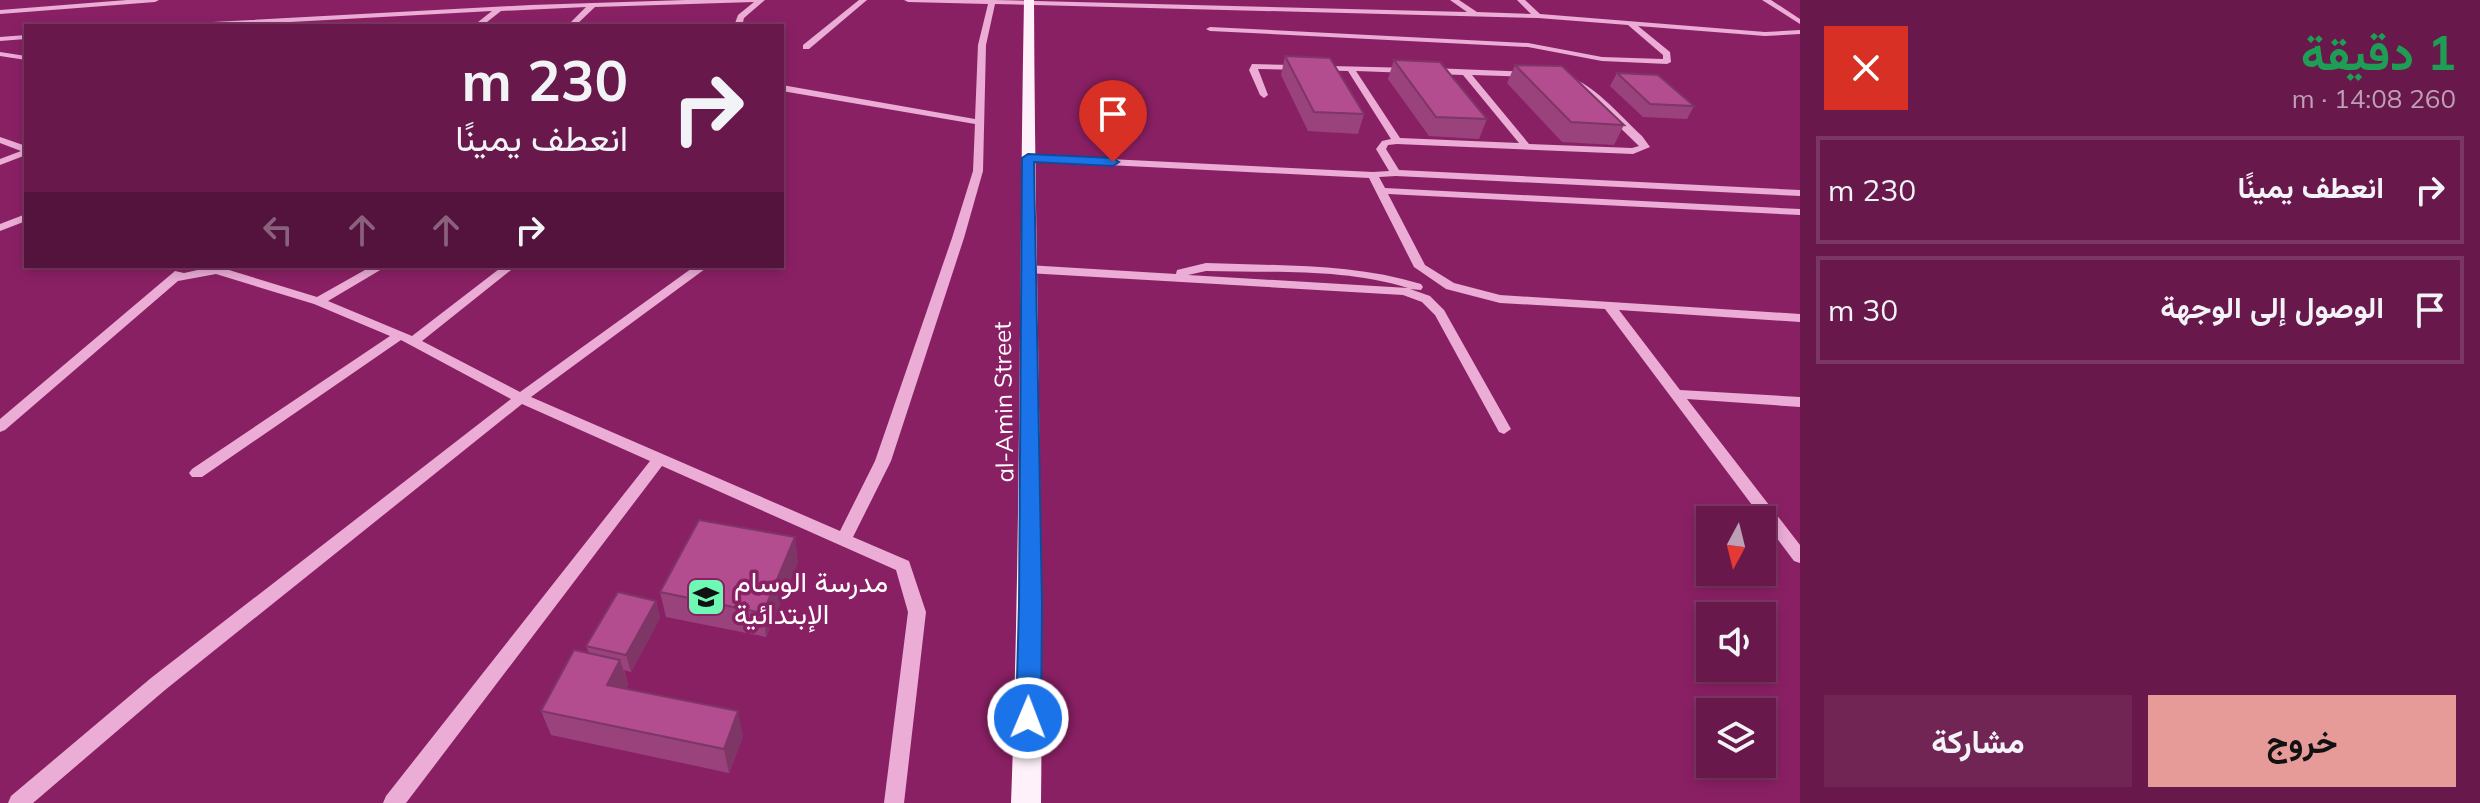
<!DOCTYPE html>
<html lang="ar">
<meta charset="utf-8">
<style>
body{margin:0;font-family:Mulish,Vazirmatn,sans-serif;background:#702555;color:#f1f3f6;direction:rtl;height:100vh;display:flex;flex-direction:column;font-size:30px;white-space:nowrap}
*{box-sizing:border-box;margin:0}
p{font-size:26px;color:#bda0b5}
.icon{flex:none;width:44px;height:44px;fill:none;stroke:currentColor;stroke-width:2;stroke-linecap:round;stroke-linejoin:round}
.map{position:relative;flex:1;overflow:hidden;direction:ltr}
.details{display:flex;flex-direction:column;background:#68184b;width:680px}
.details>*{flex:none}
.banner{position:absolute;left:24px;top:24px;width:760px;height:244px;border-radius:0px;box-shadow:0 4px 12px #0003,0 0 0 2px #7b3763;direction:rtl;background:#68184b;color:#f1f3f6;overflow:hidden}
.needle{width:52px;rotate:187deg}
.fabs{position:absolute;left:1696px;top:506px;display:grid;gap:16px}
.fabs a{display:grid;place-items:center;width:80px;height:80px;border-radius:0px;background:#68184b;box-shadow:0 4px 12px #0003,0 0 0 2px #7b3763;font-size:40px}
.pin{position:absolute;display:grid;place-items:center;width:68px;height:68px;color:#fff;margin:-82px -34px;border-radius:50% 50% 50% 0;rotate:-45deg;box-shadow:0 0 8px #0007}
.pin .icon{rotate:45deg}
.me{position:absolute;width:88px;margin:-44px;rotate:1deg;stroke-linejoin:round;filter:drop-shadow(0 0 6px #0008)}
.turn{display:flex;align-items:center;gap:28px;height:168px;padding:0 24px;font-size:36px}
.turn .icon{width:104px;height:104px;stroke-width:2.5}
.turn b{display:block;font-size:56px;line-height:68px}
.lanes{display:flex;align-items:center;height:76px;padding:0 24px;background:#0003;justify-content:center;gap:40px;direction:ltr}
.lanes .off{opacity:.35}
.round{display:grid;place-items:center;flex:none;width:84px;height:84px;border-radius:0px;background:#702555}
.head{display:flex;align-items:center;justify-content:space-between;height:136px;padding:0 24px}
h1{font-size:48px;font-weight:700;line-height:60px;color:#1e9e55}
.action{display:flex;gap:16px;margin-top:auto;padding:16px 24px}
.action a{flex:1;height:92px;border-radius:0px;background:#e69b98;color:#111;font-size:32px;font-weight:700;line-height:92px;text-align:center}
.action a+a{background:#702555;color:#f1f3f6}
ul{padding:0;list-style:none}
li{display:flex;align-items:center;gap:24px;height:108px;margin:0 16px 12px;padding:0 8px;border:4px solid #7b3763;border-radius:0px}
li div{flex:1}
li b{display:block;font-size:30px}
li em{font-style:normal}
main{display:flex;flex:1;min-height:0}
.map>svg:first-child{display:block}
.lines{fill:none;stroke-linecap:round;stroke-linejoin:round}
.minor{fill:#ebacd6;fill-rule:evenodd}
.major{fill:#fef1f9;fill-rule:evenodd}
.wall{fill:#9a427c}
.shaded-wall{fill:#7d3665}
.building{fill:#b34d90;stroke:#7d3665;stroke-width:2}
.route{fill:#1a73e8;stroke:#114b97;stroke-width:2}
.labels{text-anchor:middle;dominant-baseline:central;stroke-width:7;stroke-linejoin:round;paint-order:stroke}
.street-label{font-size:24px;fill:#fff;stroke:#8a2064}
.near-poi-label{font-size:28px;fill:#fff;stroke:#8a2064;text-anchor:start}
</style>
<main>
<section class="details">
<div class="head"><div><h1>1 دقيقة</h1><p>260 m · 14:08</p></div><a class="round" style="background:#d93025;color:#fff"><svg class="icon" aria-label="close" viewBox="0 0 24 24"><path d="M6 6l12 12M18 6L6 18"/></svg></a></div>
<ul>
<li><svg class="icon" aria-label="right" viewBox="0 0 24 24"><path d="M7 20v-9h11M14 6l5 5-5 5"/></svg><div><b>انعطف يمينًا</b></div><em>230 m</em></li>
<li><svg class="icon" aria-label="arrive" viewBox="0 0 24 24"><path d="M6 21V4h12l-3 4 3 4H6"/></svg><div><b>الوصول إلى الوجهة</b></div><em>30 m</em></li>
</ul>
<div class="action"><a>خروج</a><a>مشاركة</a></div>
</section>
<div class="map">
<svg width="1800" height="803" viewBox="0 0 1800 803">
<rect width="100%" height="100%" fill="#8a2064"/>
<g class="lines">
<g class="minor">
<polygon points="127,0 159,0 155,2 0,14 0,10"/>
<polygon points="686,0 765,0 744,18 742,26 734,26 738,15 754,2 595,7 575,26 567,26 586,7 501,11 482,26 473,26 492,11 217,26 170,26 174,24 531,5"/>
<polygon points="859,0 867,0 809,49 803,49 803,45"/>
<polygon points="904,0 994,0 1467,12 1450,0 1459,0 1477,12 1531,14 1517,0 1525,0 1540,14 1765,32 1800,30 1800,34 1765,36 1638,26 1670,52 1671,62 1667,64 1602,61 1528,47 1210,31 1206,29 1210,27 1528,43 1602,57 1663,59 1663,55 1628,25 1538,18 995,4 986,45 983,171 964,238 891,461 853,537 909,561 926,612 904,803 884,803 908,612 896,570 662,466 406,803 383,803 386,796 650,461 522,404 165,690 33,803 8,803 11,796 151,678 511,399 401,340 202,477 192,477 189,473 192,469 390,336 314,304 216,274 178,281 5,430 0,432 0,419 175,271 184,273 216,266 317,297 372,266 387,266 328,301 412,336 503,266 516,266 422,341 520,392 695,266 709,266 531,397 840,531 875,461 952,238 973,171 975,124 782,91 782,85 975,119 978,45 988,4 908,2"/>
<polygon points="1762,0 1771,0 1800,19 1800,24"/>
<polygon points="26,35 26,39 0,41 0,37"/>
<polygon points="0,52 26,56 26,60 0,56"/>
<path d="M1252,64L1413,68V72L1410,73L1356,71L1400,138L1519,143L1463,75L1431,74L1427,71L1431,68L1530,72L1534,75L1533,77L1472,75L1529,144L1632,148L1639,146L1575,84L1563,80V76C1588,77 1623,119 1642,136L1650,147L1633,154L1397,144L1388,145L1386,149L1399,170L1800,190V196L1396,176L1379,177L1385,188L1800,209V215L1388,194L1425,265L1454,283L1500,295L1800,314V322L1619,310L1680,390L1800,397V407L1687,399L1800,545V563L1794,561L1605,309L1500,303L1446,289L1414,267L1369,178L1028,161L1023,158L1028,155L1373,172L1389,171L1376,149L1382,141L1391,139L1348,71L1258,69L1268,95L1264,98L1260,95L1249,70Z"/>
<polygon points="0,137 26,146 26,155 0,165 0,159 21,151 0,143"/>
<polygon points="26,214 26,221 0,231 0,224"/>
<path d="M1206,263C1278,266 1351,263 1421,284L1423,287L1421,290L1410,289L1430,296L1444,310L1511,429L1504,434L1499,432L1435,315L1422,302L1403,295L1027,273L1021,269L1027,265L1176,274L1177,270ZM1206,271C1273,273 1344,268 1408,288L1188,275Z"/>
</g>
<path class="major" d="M1024,0H1034C1035,268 1044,535 1041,803H1011C1021,535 1019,268 1024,0Z"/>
</g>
<g class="wall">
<polygon points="1285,56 1364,114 1358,134 1308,131 1281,75"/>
<polygon points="1394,60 1487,119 1479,139 1429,136 1388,79"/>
<polygon points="1515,65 1624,125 1614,145 1562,142 1507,83"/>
<polygon points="1617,73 1694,106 1687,119 1643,117 1610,86"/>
<polygon points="798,562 766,637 666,617 660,592"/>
<polygon points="656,601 660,618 631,672 624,670 628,684 626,689 743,736 729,773 551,735 541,711 589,653 586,646"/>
</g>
<g class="shaded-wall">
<polygon points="795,537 798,562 766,637 763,613"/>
<polygon points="656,601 660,618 631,672 626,655"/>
<polygon points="620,660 628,684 615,710 607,685"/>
<polygon points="738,711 743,736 729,773 724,749"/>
</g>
<g class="building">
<polygon points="1285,56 1330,58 1364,114 1314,112"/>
<polygon points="1394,60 1440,62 1487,119 1436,117"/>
<polygon points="1515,65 1562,66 1624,125 1571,122"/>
<polygon points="1617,73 1658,75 1694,106 1650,104"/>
<polygon points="699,520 795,537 763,613 660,592"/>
<polygon points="618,592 656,601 626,655 586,646"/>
<polygon points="574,650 620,660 607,685 738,711 724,749 541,711"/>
</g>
<polygon class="route" points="1028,154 1113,158 1119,162 1113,166 1034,162 1042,605 1041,718 1037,726 1028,729 1020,726 1016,718 1019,605 1022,158"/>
<defs>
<g id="school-square" transform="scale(2)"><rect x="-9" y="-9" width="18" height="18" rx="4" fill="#6df8b3" stroke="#8a2064"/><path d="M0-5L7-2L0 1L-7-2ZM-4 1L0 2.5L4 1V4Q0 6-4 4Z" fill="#111"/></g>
</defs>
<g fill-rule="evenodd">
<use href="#school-square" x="706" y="597"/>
</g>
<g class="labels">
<g class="street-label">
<text transform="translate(1003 402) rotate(-91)">al-Amin Street</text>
</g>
<g class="near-poi-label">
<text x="734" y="581">مدرسة الوسام<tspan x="734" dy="32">الإبتدائية</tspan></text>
</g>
</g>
</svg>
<div class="fabs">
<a><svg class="needle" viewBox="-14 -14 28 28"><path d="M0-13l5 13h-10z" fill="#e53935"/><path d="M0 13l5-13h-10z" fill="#bda0b5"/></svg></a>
<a><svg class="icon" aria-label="sound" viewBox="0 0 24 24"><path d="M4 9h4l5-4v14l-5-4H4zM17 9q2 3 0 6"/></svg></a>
<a><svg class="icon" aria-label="layers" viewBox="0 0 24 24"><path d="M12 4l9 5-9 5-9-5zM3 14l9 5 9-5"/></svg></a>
</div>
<div class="pin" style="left:1113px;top:162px;background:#d93025"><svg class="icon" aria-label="arrive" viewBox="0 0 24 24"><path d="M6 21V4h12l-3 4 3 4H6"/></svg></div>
<svg class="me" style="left:1028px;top:718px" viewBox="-20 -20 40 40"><circle r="17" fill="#1a73e8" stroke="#fff" stroke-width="3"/><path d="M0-11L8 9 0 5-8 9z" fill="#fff"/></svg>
<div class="banner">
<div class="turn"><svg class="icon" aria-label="right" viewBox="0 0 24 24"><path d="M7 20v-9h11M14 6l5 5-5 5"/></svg><div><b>230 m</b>انعطف يمينًا</div></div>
<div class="lanes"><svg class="icon off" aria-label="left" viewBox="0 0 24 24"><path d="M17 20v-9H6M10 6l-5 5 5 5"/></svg><svg class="icon off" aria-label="ahead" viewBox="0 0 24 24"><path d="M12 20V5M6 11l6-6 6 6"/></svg><svg class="icon off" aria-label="ahead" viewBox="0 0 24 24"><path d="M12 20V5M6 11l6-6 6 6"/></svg><svg class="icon" aria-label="right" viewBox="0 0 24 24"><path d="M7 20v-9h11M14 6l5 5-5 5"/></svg></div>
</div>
</div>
</main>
